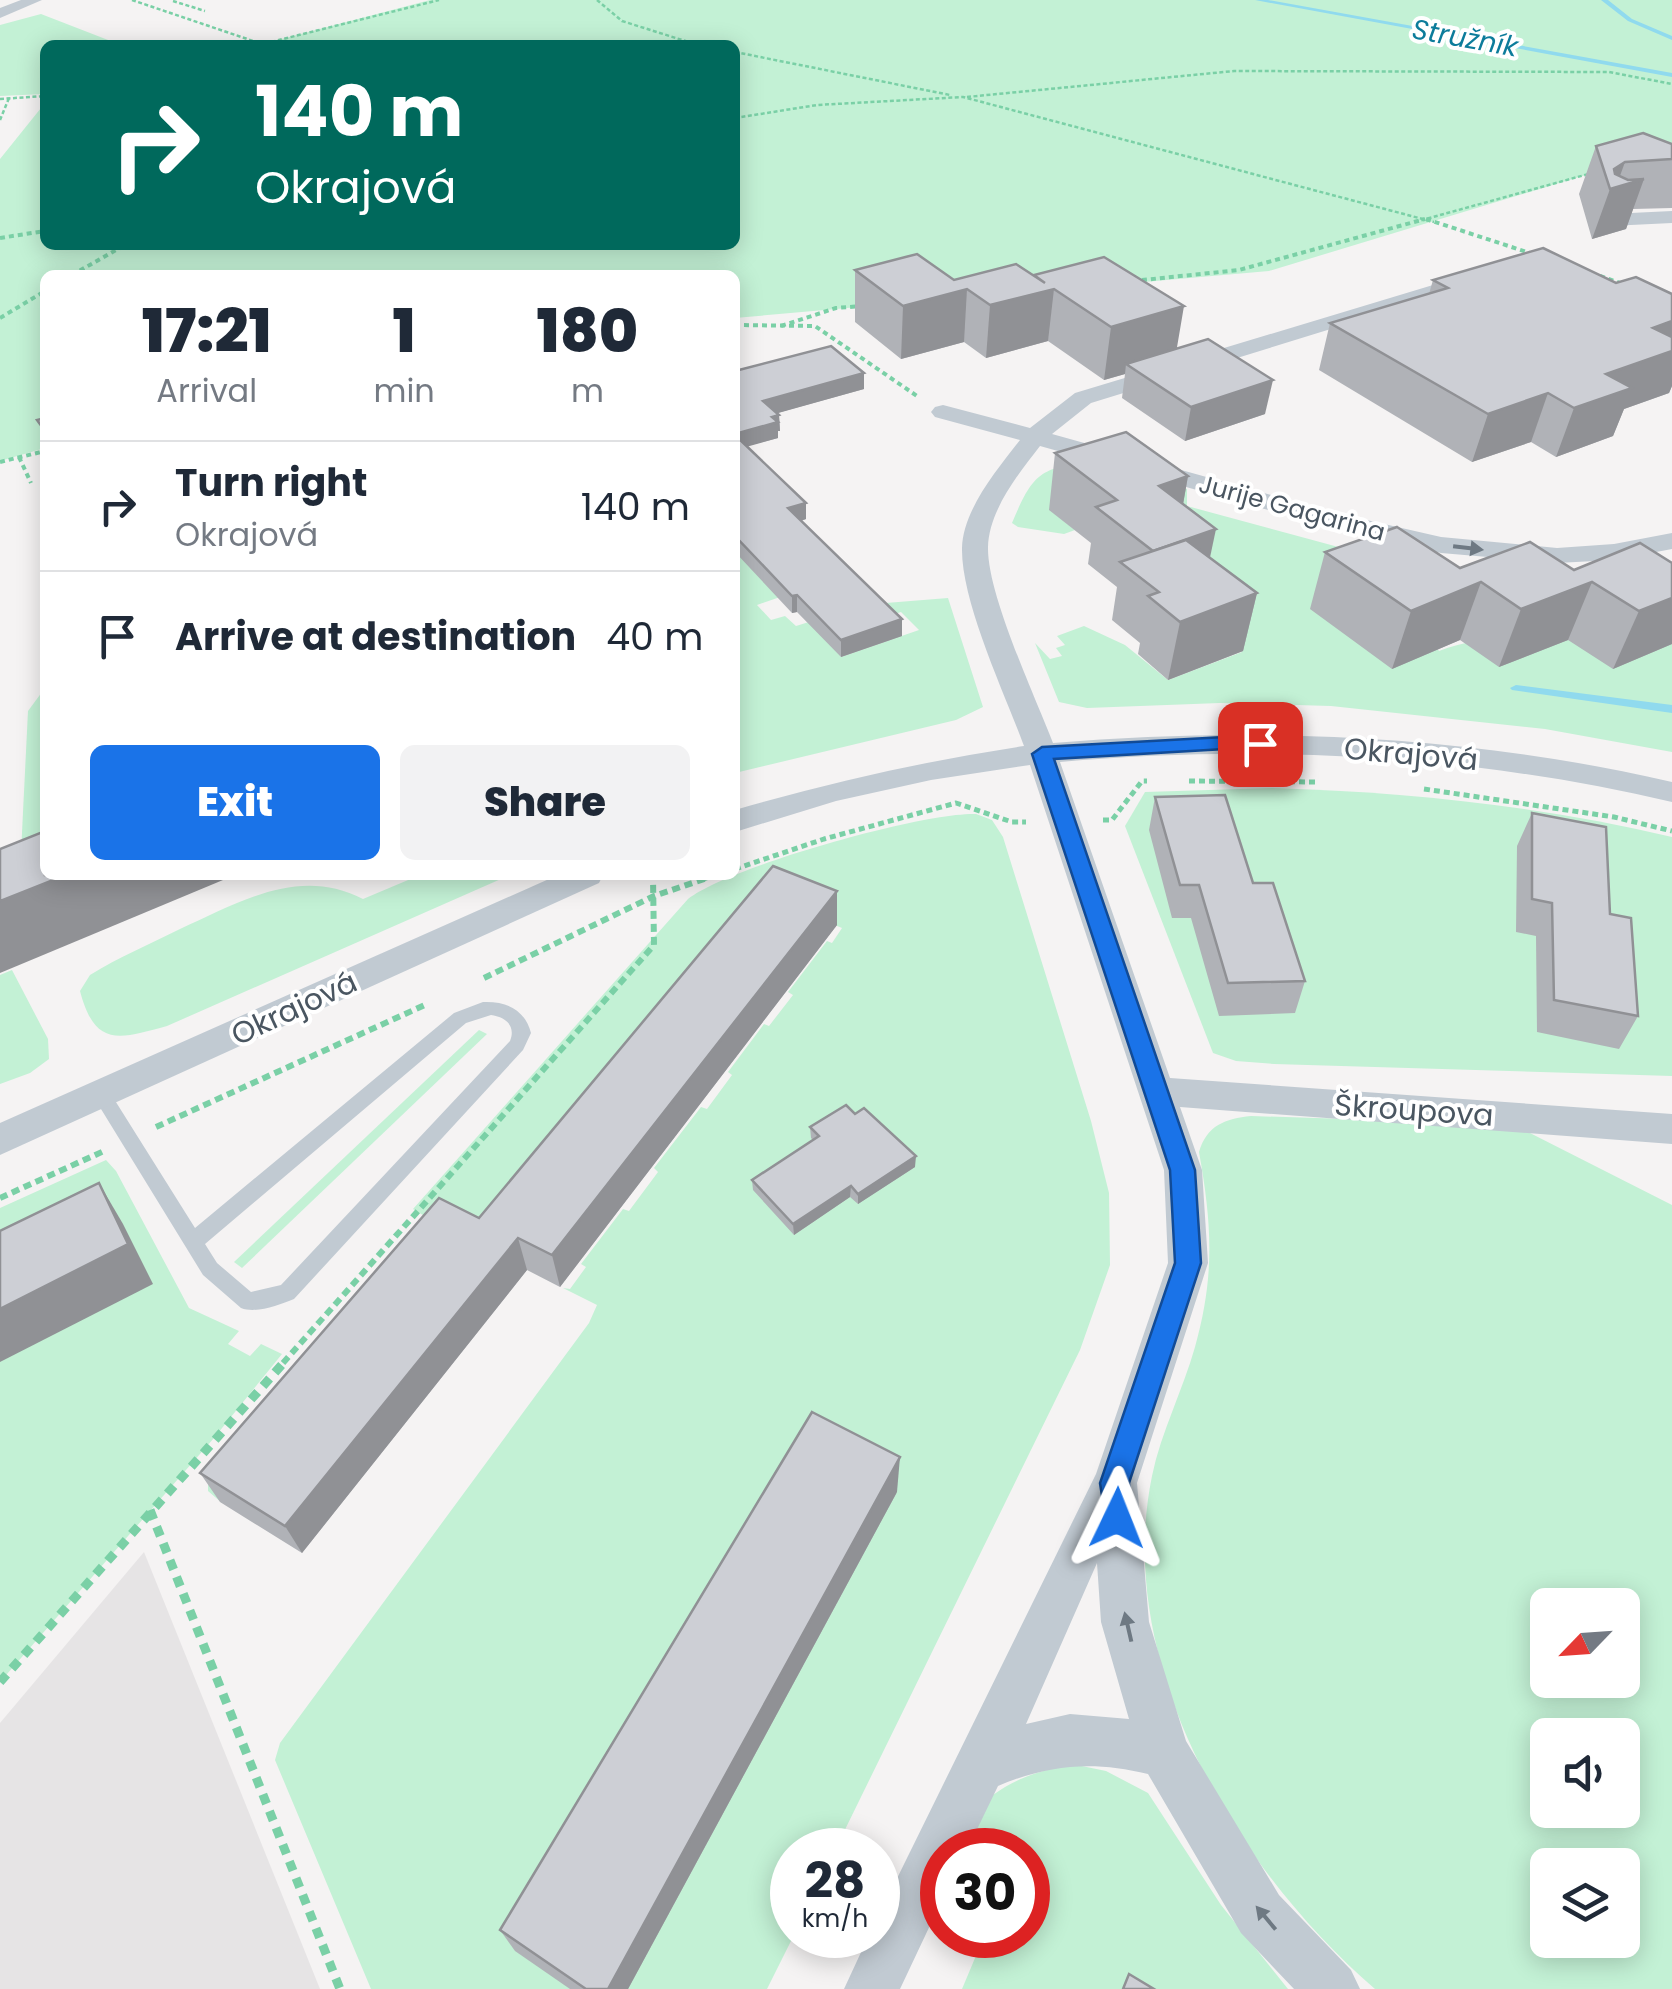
<!DOCTYPE html>
<meta charset="utf-8">
<style>
body{margin:0;font-family:Poppins,sans-serif;background:#f2f2f3;color:#1f2937;height:100vh;display:flex;flex-direction:column;font-size:38px;white-space:nowrap}
*{box-sizing:border-box;margin:0}
p{font-size:32px;color:#747a83}
.icon{flex:none;width:55px;height:55px;fill:none;stroke:currentColor;stroke-width:2;stroke-linecap:round;stroke-linejoin:round}
.map{position:relative;flex:1;overflow:hidden}
.details{position:absolute;left:40px;top:270px;width:700px;height:610px;display:flex;flex-direction:column;background:#fff;border-radius:15px;box-shadow:0 5px 25px #0003}
.details>*{flex:none}
.guide{position:absolute;left:40px;top:40px;width:700px;height:210px;border-radius:15px;box-shadow:0 5px 25px #0003;background:#00695c;color:#fff;overflow:hidden}
.needle{width:65px;rotate:245deg}
.controls{position:absolute;left:1530px;top:1588px;display:grid;gap:20px}
.controls a{display:grid;place-items:center;width:110px;height:110px;border-radius:15px;background:#fff;box-shadow:0 5px 25px #0003;font-size:50px}
.speed{position:absolute;left:770px;top:1828px;display:flex;gap:20px;font-size:50px;font-weight:700;text-align:center}
.speed>*{display:grid;place-content:center;width:130px;height:130px;border-radius:50%;background:#fff;box-shadow:0 5px 25px #0003;line-height:1}
.speed small{font-size:25px;font-weight:400}
.speed .limit{border:15px solid #d22;background:#fff;color:#111}
.pin{position:absolute;display:grid;place-items:center;width:85px;height:85px;color:#fff;margin:-42px;border-radius:20px;box-shadow:0 5px 15px #0006}
.me{position:absolute;width:110px;margin:-55px;rotate:2deg;stroke-linejoin:round;filter:drop-shadow(0 0 8px #0008)}
.turn{display:flex;align-items:center;gap:35px;height:210px;padding:0 50px;font-size:45px}
.turn .icon{width:130px;height:130px;stroke-width:2.5}
.turn b{display:block;font-size:70px;line-height:85px}
.eta{display:flex;justify-content:space-evenly;align-items:center;height:170px;text-align:center}
.eta b{font-size:60px;font-weight:800;line-height:70px}
.action{display:flex;gap:20px;margin-top:auto;padding:20px 50px}
.action a{flex:1;height:115px;border-radius:15px;background:#1a73e8;color:#fff;font-size:40px;font-weight:800;line-height:115px;text-align:center}
.action a+a{background:#f2f2f3;color:#1f2937}
ul{padding:0;list-style:none}
li{display:flex;align-items:center;gap:30px;height:130px;padding:0 50px;border-top:2px solid #e0e1e3}
li div{flex:1}
li b{display:block;font-size:38px}
li em{font-style:normal}
.map>svg:first-child{display:block}
.education{fill:#e6e4e5}
.green{fill:#c3f1d5;fill-rule:evenodd}
.lines{fill:none;stroke-linecap:round;stroke-linejoin:round}
.stream{fill:#90daee;fill-rule:evenodd}
.path-far4{stroke:#7ad0a6;stroke-width:2.5;stroke-dasharray:4 2.5;stroke-linecap:butt}
.path-far3{stroke:#7ad0a6;stroke-width:4;stroke-dasharray:5 4;stroke-linecap:butt}
.path-far2{stroke:#7ad0a6;stroke-width:5;stroke-dasharray:6 4;stroke-linecap:butt}
.path-far1{stroke:#7ad0a6;stroke-width:6;stroke-dasharray:8 5;stroke-linecap:butt}
.path{stroke:#7ad0a6;stroke-width:9;stroke-dasharray:10 8;stroke-linecap:butt}
.lane{fill:#c1cad2;fill-rule:evenodd}
.street{fill:#c1cad2;fill-rule:evenodd}
.wall{fill:#b0b2b7}
.shaded-wall{fill:#909195}
.building{fill:#cdcfd5;stroke:#909195;stroke-width:2.5}
.oneway{fill:#6e7983}
.route{fill:#1a73e8;stroke:#114b97;stroke-width:2.5}
.labels{text-anchor:middle;dominant-baseline:central;stroke-width:8;stroke-linejoin:round;paint-order:stroke}
.far-street-label{font-size:25px;fill:#4a5661;stroke:#fff}
.far-water-label{font-size:28px;font-style:italic;fill:#0c7c9b;stroke:#fff}
.street-label{font-size:30px;fill:#4a5661;stroke:#fff}
</style>
<div class="map">
<svg width="1672" height="1989" viewBox="0 0 1672 1989">
<rect width="100%" height="100%" fill="#f5f3f3"/>
<polygon class="education" points="144,1552 320,1989 0,1989 0,1723"/>
<g class="green">
<polygon points="430,0 1672,0 1672,159 1599,171 1269,271 735,318 735,275 45,275 45,448 0,461 0,159 45,103 45,245 735,245 735,45 259,45"/>
<polygon points="41,14 121,45 45,45 45,94 0,96 0,25"/>
<path d="M1097,462L1187,489V506L1379,558L1439,651C1497,627 1607,641 1672,644V752L1545,729L1331,706L1220,703L1087,708L1059,702L1035,643L1050,659L1062,656L1056,648L1065,645L1057,636L1084,626L1125,645L1168,680L1242,652L1050,510L1075,530L1064,534L1018,527L1012,523C1034,471 1041,467 1097,462Z"/>
<polygon points="735,550 783,596 757,605 771,620 785,616 796,626 828,616 841,657 919,630 901,612 859,626 861,605 948,598 983,707 956,720 735,773"/>
<polygon points="45,688 45,875 35,880 20,873 28,711"/>
<path d="M1272,788C1407,792 1541,806 1672,837V1076L1274,1064L1236,1061L1213,1053L1125,826L1145,792Z"/>
<path d="M976,814L992,820L1003,837L1091,1121L1109,1193L1110,1265L1080,1350L835,1850H792L794,1935L767,1989H371L275,1760L280,1743L589,1323L597,1305L563,1288L570,1289L586,1267L581,1264L623,1209L629,1211L658,1172L654,1168L701,1107L707,1109L732,1075L728,1072L764,1024L769,1026L793,995L788,992L827,941L832,943L842,928L776,901L222,1503L208,1491V1481L431,1220L413,1209L688,899C728,867 923,812 976,814Z"/>
<path d="M420,875H510L167,1026C119,1039 95,1048 80,991L90,975C119,957 150,944 180,929C240,902 299,866 363,899Z"/>
<polygon points="12,970 48,1039 49,1059 30,1073 0,1084 0,975"/>
<polygon points="479,1030 487,1034 242,1268 234,1262"/>
<path d="M1251,1116L1502,1124L1526,1131L1672,1205V1989H1375C1237,1870 1113,1665 1152,1476C1161,1432 1183,1390 1195,1347C1215,1275 1212,1225 1199,1152C1207,1125 1225,1119 1251,1116ZM1548,1605H1622V1680H1548ZM1548,1735H1622V1810H1548ZM1548,1865H1622V1940H1548Z"/>
<polygon points="106,1160 116,1171 189,1308 239,1331 228,1344 250,1356 261,1344 282,1354 214,1438 0,1682 0,1208"/>
<path d="M1077,1765L1106,1771L1148,1793L1221,1905L1288,1989H962L983,1939L982,1935H1028V1850H953C959,1839 964,1824 972,1815C997,1784 1039,1768 1077,1765Z"/>
</g>
<g class="lines">
<g class="stream">
<polygon points="1255,0 1268,0 1672,73 1672,77"/>
<polygon points="1601,0 1608,0 1632,19 1672,36 1672,40 1628,21"/>
<polygon points="1516,685 1672,705 1672,713 1512,690 1510,688"/>
</g>
<g class="path-far4">
<polyline points="132,0 262,44"/>
<polyline points="597,0 622,21 698,45"/>
<polyline points="173,1 205,11"/>
<polyline points="259,45 439,0"/>
<polyline points="735,52 950,95"/>
<polyline points="967,97 1234,71 1609,72 1672,84"/>
<polyline points="0,99 45,96"/>
<polyline points="735,118 817,105 963,97 1434,222"/>
<polyline points="0,120 9,98"/>
<polyline points="1415,222 1592,173"/>
</g>
<g class="path-far3">
<polyline points="1426,219 1536,255"/>
<polyline points="0,238 45,231"/>
<polyline points="72,275 125,245"/>
<polyline points="1600,276 1626,285"/>
<polyline points="1133,281 1239,270 1425,219"/>
<polyline points="0,318 45,291"/>
<polyline points="735,325 815,326 917,396"/>
<polyline points="781,326 836,308 862,306"/>
<polyline points="19,457 31,483"/>
<polyline points="0,462 45,451"/>
</g>
<g class="path-far2">
<polyline points="1189,781 1317,782"/>
<polyline points="1424,789 1614,817 1672,831"/>
<polyline points="1103,820 1112,820 1142,781 1147,781"/>
<polyline points="735,869 824,839 956,803 1012,822 1026,822"/>
<polyline points="653,875 653,879"/>
<polyline points="703,879 716,875"/>
</g>
<g class="path-far1">
<polyline points="484,978 654,896 710,877"/>
<polyline points="156,1127 427,1004"/>
<polyline points="0,1198 104,1151"/>
<polyline points="283,1363 654,945 653,877"/>
</g>
<g class="path">
<polyline points="150,1510 340,1989"/>
<polyline points="0,1682 286,1360"/>
</g>
<path class="lane" d="M483,1002C507,1001 525,1010 531,1033L523,1050L294,1299C279,1305 256,1314 241,1308L203,1275L93,1096L95,1091H109L195,1228L454,1013ZM491,1015C506,1017 516,1026 510,1041L281,1285L251,1292L217,1263L205,1244L466,1023Z"/>
<g class="street">
<polygon points="21,0 42,0 0,18 0,8"/>
<polygon points="1672,211 1672,223 1610,226 1600,220 1610,214"/>
<path d="M1476,272L1483,274L1486,278L1483,282L1091,403L1052,434L1336,513L1441,537L1557,548L1614,544L1672,533V549L1614,560L1557,563L1441,553L1318,524L1040,446C1019,473 989,510 988,547C987,594 1035,696 1053,743C1259,726 1470,735 1672,782V802C1473,755 1263,744 1060,762L1170,1078L1672,1114V1144L1180,1107L1202,1170L1208,1263L1137,1483L1149,1622L1186,1741L1279,1895L1351,1970L1360,1989H1294L1241,1933L1148,1774C1094,1761 1050,1764 998,1786L967,1850H942V1900L900,1989H844L869,1935H878V1917L1096,1474L1168,1263L1164,1170L1030,765L931,780L836,801L735,832V810C831,782 925,761 1024,746C1005,694 961,602 962,548C963,509 998,469 1020,440L935,417L931,412L935,407L943,405L1030,428L1075,393ZM1097,1563L1101,1622L1129,1719L1070,1714L1026,1724Z"/>
<polygon points="558,875 603,875 599,883 0,1155 0,1123"/>
</g>
</g>
<g class="wall">
<polygon points="1672,144 1672,208 1633,209 1626,229 1592,239 1579,194 1596,146"/>
<polygon points="855,270 954,280 1034,275 1176,349 1265,414 1185,441 1122,398 1125,374 1104,380 1048,341 986,358 964,342 901,359 855,322"/>
<polygon points="1433,280 1616,283 1672,294 1672,386 1669,393 1624,409 1613,436 1556,457 1531,442 1472,462 1319,370 1330,323 1429,294"/>
<polygon points="735,371 864,373 864,389 777,413 779,415 780,431 778,431 778,438 747,446 806,519 801,521 902,619 902,636 841,657 797,612 792,613 735,552"/>
<polygon points="1055,453 1188,476 1183,504 1210,558 1257,593 1243,651 1168,680 1138,654 1140,643 1112,620 1117,587 1088,564 1091,543 1049,510"/>
<polygon points="1325,552 1460,568 1574,570 1672,562 1672,644 1613,669 1568,640 1499,667 1460,640 1392,669 1310,609"/>
<polygon points="1155,797 1253,883 1305,981 1295,1013 1219,1016 1191,918 1172,918 1149,830"/>
<polygon points="1532,813 1610,914 1638,1016 1619,1049 1537,1032 1536,936 1516,932 1517,846"/>
<polygon points="837,891 837,925 560,1287 527,1270 302,1553 220,1502 200,1473"/>
<polygon points="810,1127 915,1167 858,1204 850,1197 794,1235 753,1190 752,1180 813,1140 811,1138"/>
<polygon points="897,1492 628,1989 570,1989 515,1951 500,1930"/>
</g>
<g class="shaded-wall">
<polygon points="1625,162 1616,187 1644,179 1626,229 1592,239 1610,189 1614,169"/>
<polygon points="967,289 964,342 901,359 903,306"/>
<polygon points="1054,289 1048,341 986,358 990,305"/>
<polygon points="1184,306 1175,359 1126,364 1125,374 1104,380 1111,327"/>
<polygon points="1672,321 1672,386 1669,393 1624,409 1613,436 1556,457 1574,408 1606,374 1653,328"/>
<polygon points="864,373 864,389 764,417 763,401"/>
<polygon points="1273,380 1265,414 1185,441 1191,407"/>
<polygon points="1548,393 1531,442 1472,462 1488,414"/>
<polygon points="779,415 780,431 778,431 778,438 735,450 735,434"/>
<polygon points="1188,476 1178,533 1159,486"/>
<polygon points="806,503 806,519 788,525 788,508"/>
<polygon points="1216,529 1204,586 1153,551"/>
<polygon points="1481,582 1460,640 1392,669 1411,611"/>
<polygon points="1592,582 1568,640 1499,667 1521,609"/>
<polygon points="1257,593 1243,651 1168,680 1180,622"/>
<polygon points="797,595 797,612 792,613 792,596"/>
<polygon points="1672,598 1672,644 1613,669 1639,611"/>
<polygon points="902,619 902,636 841,657 841,640"/>
<polygon points="66,875 235,875 0,973 0,901"/>
<polygon points="837,891 837,925 560,1287 552,1255"/>
<polygon points="916,1156 915,1167 858,1204 858,1194"/>
<polygon points="99,1183 123,1224 153,1284 0,1362 0,1309"/>
<polygon points="851,1186 850,1197 794,1235 793,1224"/>
<polygon points="518,1238 527,1270 302,1553 285,1526"/>
<polygon points="900,1457 897,1492 628,1989 608,1989"/>
</g>
<g class="building">
<polygon points="1643,133 1672,144 1672,159 1625,162 1614,169 1615,174 1628,180 1644,179 1610,189 1596,146"/>
<polygon points="1543,248 1616,283 1636,277 1672,294 1672,321 1653,328 1672,337 1672,351 1606,374 1632,388 1574,408 1548,393 1488,414 1330,323 1448,288 1433,280"/>
<polygon points="917,254 954,280 1016,264 1045,283 1034,275 1104,257 1184,306 1111,327 1054,289 990,305 967,289 903,306 855,270"/>
<polygon points="1208,339 1273,380 1191,407 1126,364"/>
<polygon points="831,346 864,373 763,401 779,415 772,417 778,422 735,434 735,371"/>
<polygon points="45,418 45,431 37,420"/>
<polygon points="1126,432 1188,476 1159,486 1216,529 1153,551 1096,507 1117,500 1055,453"/>
<polygon points="735,435 806,503 788,508 902,619 841,640 797,595 792,596 735,536"/>
<polygon points="1397,527 1460,568 1530,542 1574,570 1640,543 1672,563 1672,598 1639,611 1592,582 1521,609 1481,582 1411,611 1325,552"/>
<polygon points="1186,540 1257,593 1180,622 1148,596 1159,592 1120,562"/>
<polygon points="1225,795 1253,883 1273,883 1305,981 1228,983 1199,885 1180,885 1155,797"/>
<polygon points="1532,813 1606,827 1610,914 1631,918 1638,1016 1554,1000 1552,903 1532,899"/>
<polygon points="45,831 45,875 66,875 0,901 0,849"/>
<polygon points="773,866 837,891 552,1255 518,1238 285,1526 200,1473 439,1198 479,1218"/>
<polygon points="846,1105 855,1114 864,1108 916,1156 858,1194 851,1186 793,1224 752,1180 819,1136 810,1127"/>
<polygon points="99,1183 128,1244 0,1309 0,1231"/>
<polygon points="812,1412 900,1457 608,1989 586,1989 500,1930"/>
<polygon points="1129,1974 1154,1989 1123,1989"/>
</g>
<defs><path id="oneway-solid" d="M-6-.8H1V-3.2L6.5 0L1 3.2V.8H-6Z" transform="scale(2.5)"/></defs>
<g class="oneway">
<use href="#oneway-solid" transform="translate(1468 548) rotate(7)"/>
<use href="#oneway-solid" transform="translate(1128 1627) rotate(-103)"/>
<use href="#oneway-solid" transform="translate(1266 1918) rotate(-130)"/>
</g>
<polygon class="route" points="1225,737 1260,738 1270,744 1260,750 1225,749 1054,759 1195,1170 1201,1263 1129,1483 1132,1518 1128,1528 1117,1532 1107,1528 1100,1483 1175,1263 1170,1170 1032,754 1042,747"/>
<g class="labels">
<g class="far-street-label">
<text transform="translate(1292 508) rotate(15)">Jurije Gagarina</text>
</g>
<g class="far-water-label">
<text transform="translate(1465 38) rotate(10)">Stružník</text>
</g>
<g class="street-label">
<text transform="translate(1411 754) rotate(5)">Okrajová</text>
<text transform="translate(294 1008) rotate(-25)">Okrajová</text>
<text transform="translate(1414 1110) rotate(4)">Škroupova</text>
</g>
</g>
</svg>
<div class="controls">
<a><svg class="needle" viewBox="-14 -14 28 28"><path d="M0-13l5 13h-10z" fill="#e53935"/><path d="M0 13l5-13h-10z" fill="#747a83"/></svg></a>
<a><svg class="icon" aria-label="sound" viewBox="0 0 24 24"><path d="M4 9h4l5-4v14l-5-4H4zM17 9q2 3 0 6"/></svg></a>
<a><svg class="icon" aria-label="layers" viewBox="0 0 24 24"><path d="M12 4l9 5-9 5-9-5zM3 14l9 5 9-5"/></svg></a>
</div>
<div class="speed"><div>28<small>km/h</small></div><div class="limit">30</div></div>
<div class="pin" style="left:1260px;top:744px;background:#d93025"><svg class="icon" aria-label="arrive" viewBox="0 0 24 24"><path d="M6 21V4h12l-3 4 3 4H6"/></svg></div>
<svg class="me" style="left:1117px;top:1518px" viewBox="-20 -20 40 40"><path d="M0-17L14 15 0 8-14 15z" fill="#1a73e8" stroke="#fff" stroke-width="4"/></svg>
<div class="guide">
<div class="turn"><svg class="icon" aria-label="right" viewBox="0 0 24 24"><path d="M7 20v-9h11M14 6l5 5-5 5"/></svg><div><b>140 m</b>Okrajová</div></div>
</div>
<section class="details">
<div class="eta">
<div><b>17:21</b><p>Arrival</p></div>
<div><b>1</b><p>min</p></div>
<div><b>180</b><p>m</p></div>
</div>
<ul>
<li><svg class="icon" aria-label="right" viewBox="0 0 24 24"><path d="M7 20v-9h11M14 6l5 5-5 5"/></svg><div><b>Turn right</b><p>Okrajová</p></div><em>140 m</em></li>
<li><svg class="icon" aria-label="arrive" viewBox="0 0 24 24"><path d="M6 21V4h12l-3 4 3 4H6"/></svg><div><b>Arrive at destination</b></div><em>40 m</em></li>
</ul>
<div class="action"><a>Exit</a><a>Share</a></div>
</section>
</div>
